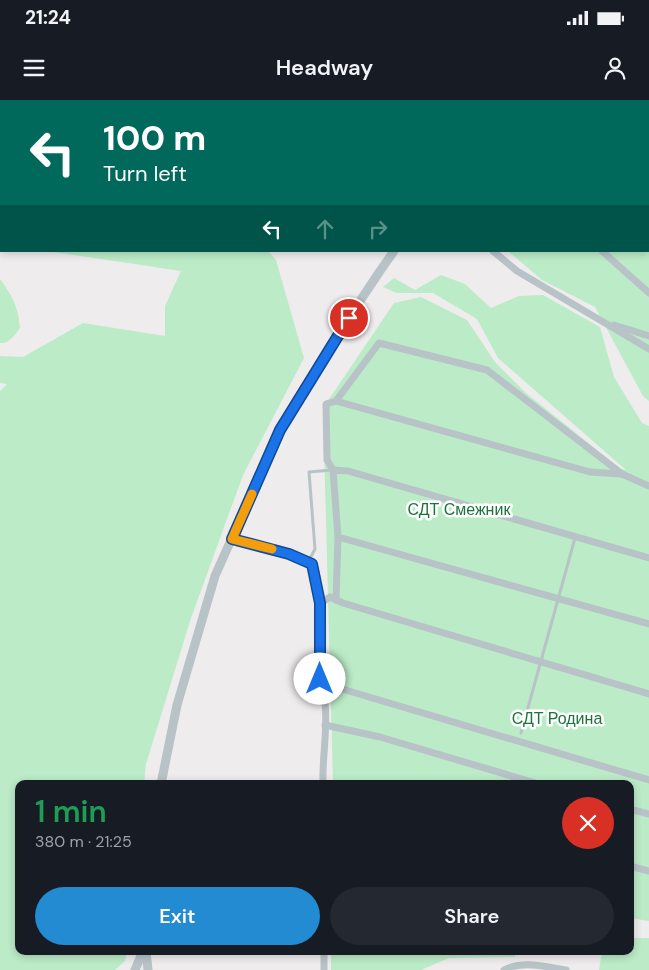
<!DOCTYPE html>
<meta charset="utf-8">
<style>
body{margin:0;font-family:"DM Sans",sans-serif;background:#242831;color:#f1f3f6;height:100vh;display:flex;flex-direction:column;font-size:19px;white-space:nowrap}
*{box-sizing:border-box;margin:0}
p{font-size:16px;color:#9ea1a6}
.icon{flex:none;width:28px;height:28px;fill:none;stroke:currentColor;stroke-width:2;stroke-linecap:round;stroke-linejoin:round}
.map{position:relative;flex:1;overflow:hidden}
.panel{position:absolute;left:15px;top:680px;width:619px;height:175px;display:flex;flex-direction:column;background:#171b24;border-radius:10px;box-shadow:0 2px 8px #0003}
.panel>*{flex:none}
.banner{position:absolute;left:0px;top:0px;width:650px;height:152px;box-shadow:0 2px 8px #0003;background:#00695c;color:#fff;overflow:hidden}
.pin{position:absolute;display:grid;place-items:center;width:42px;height:42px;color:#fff;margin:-21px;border:2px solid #fff;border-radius:50%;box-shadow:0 1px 5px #0007}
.me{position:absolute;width:55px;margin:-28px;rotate:0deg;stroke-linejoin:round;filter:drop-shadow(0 0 4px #0008)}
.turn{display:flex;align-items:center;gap:18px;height:105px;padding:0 20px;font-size:22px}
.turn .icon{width:65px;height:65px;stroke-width:2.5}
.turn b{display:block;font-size:35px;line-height:42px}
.lanes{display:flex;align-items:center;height:48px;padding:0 20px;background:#0003;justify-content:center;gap:25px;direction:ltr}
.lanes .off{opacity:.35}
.round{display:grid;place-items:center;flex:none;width:52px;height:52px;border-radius:26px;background:#242831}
.head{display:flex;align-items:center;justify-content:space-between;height:85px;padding:0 20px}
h1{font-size:30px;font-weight:600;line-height:38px;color:#1e9e55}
.cta{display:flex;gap:10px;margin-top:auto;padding:10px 20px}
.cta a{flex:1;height:58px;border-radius:30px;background:#238bd2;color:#fff;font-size:20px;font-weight:600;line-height:58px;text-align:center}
.cta a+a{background:#242831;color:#f1f3f6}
.status{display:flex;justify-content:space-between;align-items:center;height:35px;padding:0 25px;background:#171b24;direction:ltr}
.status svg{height:14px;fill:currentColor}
header{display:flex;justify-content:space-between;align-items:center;height:65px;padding:0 20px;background:#171b24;font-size:22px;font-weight:600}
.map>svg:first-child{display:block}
.green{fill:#bcebc7}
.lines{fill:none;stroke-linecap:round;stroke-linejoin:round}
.service{stroke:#b8c3c8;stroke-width:3}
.minor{stroke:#b8c3c8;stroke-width:7}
.tertiary{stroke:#b8c3c8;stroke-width:9}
.route-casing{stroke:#114b97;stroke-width:12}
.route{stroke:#1a73e8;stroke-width:9}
.slow{stroke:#f59e0b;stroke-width:9}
.labels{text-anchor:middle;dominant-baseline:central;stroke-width:5;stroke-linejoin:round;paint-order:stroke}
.park-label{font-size:16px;fill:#1c743a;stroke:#fff}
</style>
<div class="status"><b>21:24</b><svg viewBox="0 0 49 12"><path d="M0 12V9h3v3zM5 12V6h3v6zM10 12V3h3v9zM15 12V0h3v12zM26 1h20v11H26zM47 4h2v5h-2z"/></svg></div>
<header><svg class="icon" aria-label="menu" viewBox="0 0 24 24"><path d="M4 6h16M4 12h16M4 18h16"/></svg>Headway<svg class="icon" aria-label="person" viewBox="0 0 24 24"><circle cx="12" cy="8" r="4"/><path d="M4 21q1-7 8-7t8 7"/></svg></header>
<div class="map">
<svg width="649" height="870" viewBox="0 0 649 870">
<rect width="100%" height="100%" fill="#efeced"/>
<g class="green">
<polygon points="595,0 649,0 649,301 643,296 595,207 542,180 508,151 649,151 649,1 593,1"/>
<polygon points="47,151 268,151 276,160 304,258 243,375 191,518 146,664 144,684 19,684 19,851 127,851 125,861 115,870 0,870 0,291 7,284 0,283 0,256 23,257 83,223 165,236 165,206 181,171"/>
<polygon points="441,175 465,184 491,208 519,196 543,195 600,227 614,277 642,323 649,326 649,821 630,818 630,684 333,684 323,308 394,203 421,197 467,220 495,262 526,293 621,369 626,370 498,258 477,219 433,193 397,193 383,187 394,178 415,190"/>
<path d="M0,179C13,197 18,206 20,228C15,235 9,244 0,243Z"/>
<polygon points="630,838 649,838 649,870 599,870 602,851 630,851"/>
<polygon points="331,851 515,851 515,857 449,858 421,870 331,870"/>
</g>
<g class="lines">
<g class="service">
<polyline points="308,462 315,449 309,372 332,370"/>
<polyline points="521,633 575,438"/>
</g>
<g class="minor">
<polyline points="627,0 628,1"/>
<polyline points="583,1 584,0"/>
<polyline points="594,1 597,0"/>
<polyline points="493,151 517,171 649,249"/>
<polyline points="602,151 649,193"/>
<polyline points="614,225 649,236"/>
<polyline points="333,370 327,360 326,304 336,301 590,372 622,374 487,270 379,243 336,301"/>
<polyline points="622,374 649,386"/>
<polyline points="338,437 333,370 348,371 649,458"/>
<polyline points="232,439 289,454 312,464 321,503"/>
<polyline points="336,500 338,437 649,524"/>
<path d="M320,579C322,587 324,595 325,603C328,630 322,657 323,684"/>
<polyline points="649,594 343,503 330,497 321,503 320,579 332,586 649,680"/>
<polyline points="325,625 380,637 515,677"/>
<polyline points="513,684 515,677 539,684"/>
<polyline points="630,709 649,714"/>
<polyline points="630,766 649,771"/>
<polyline points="324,870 324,851"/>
<path d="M504,870C523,860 546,867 566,870"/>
</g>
<g class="tertiary">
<polyline points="530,1 531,0"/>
<polyline points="161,684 177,605 215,476 280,330 328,249 380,171 394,151"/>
<polyline points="146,851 148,870"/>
<polyline points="135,870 143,851"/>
</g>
</g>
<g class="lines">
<g class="route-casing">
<polyline id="route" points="320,579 320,503 312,464 289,454 232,439 280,330 349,218"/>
</g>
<use href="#route" class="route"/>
<polyline class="slow" points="252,394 232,439 272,449"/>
</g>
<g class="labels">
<g class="park-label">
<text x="459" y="409">СДТ Смежник</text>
<text x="557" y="618">СДТ Родина</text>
</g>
</g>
</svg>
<div class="pin" style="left:349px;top:218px;background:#d93025"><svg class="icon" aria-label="arrive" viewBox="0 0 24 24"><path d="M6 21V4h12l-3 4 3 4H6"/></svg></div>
<svg class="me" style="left:320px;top:579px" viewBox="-20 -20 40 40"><circle r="19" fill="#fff"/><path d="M0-13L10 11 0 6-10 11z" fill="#1a73e8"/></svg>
<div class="banner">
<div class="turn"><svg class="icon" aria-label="left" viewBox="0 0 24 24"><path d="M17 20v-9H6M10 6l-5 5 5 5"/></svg><div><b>100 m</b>Turn left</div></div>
<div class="lanes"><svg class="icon" aria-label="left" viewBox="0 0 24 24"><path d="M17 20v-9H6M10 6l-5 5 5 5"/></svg><svg class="icon off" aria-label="ahead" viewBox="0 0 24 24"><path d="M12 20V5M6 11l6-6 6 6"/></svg><svg class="icon off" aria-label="right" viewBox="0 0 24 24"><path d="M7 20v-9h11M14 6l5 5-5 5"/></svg></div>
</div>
<section class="panel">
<div class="head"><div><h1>1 min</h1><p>380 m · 21:25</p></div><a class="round" style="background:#d93025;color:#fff"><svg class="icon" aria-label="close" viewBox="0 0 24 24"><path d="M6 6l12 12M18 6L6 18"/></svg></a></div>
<div class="cta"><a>Exit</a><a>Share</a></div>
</section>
</div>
